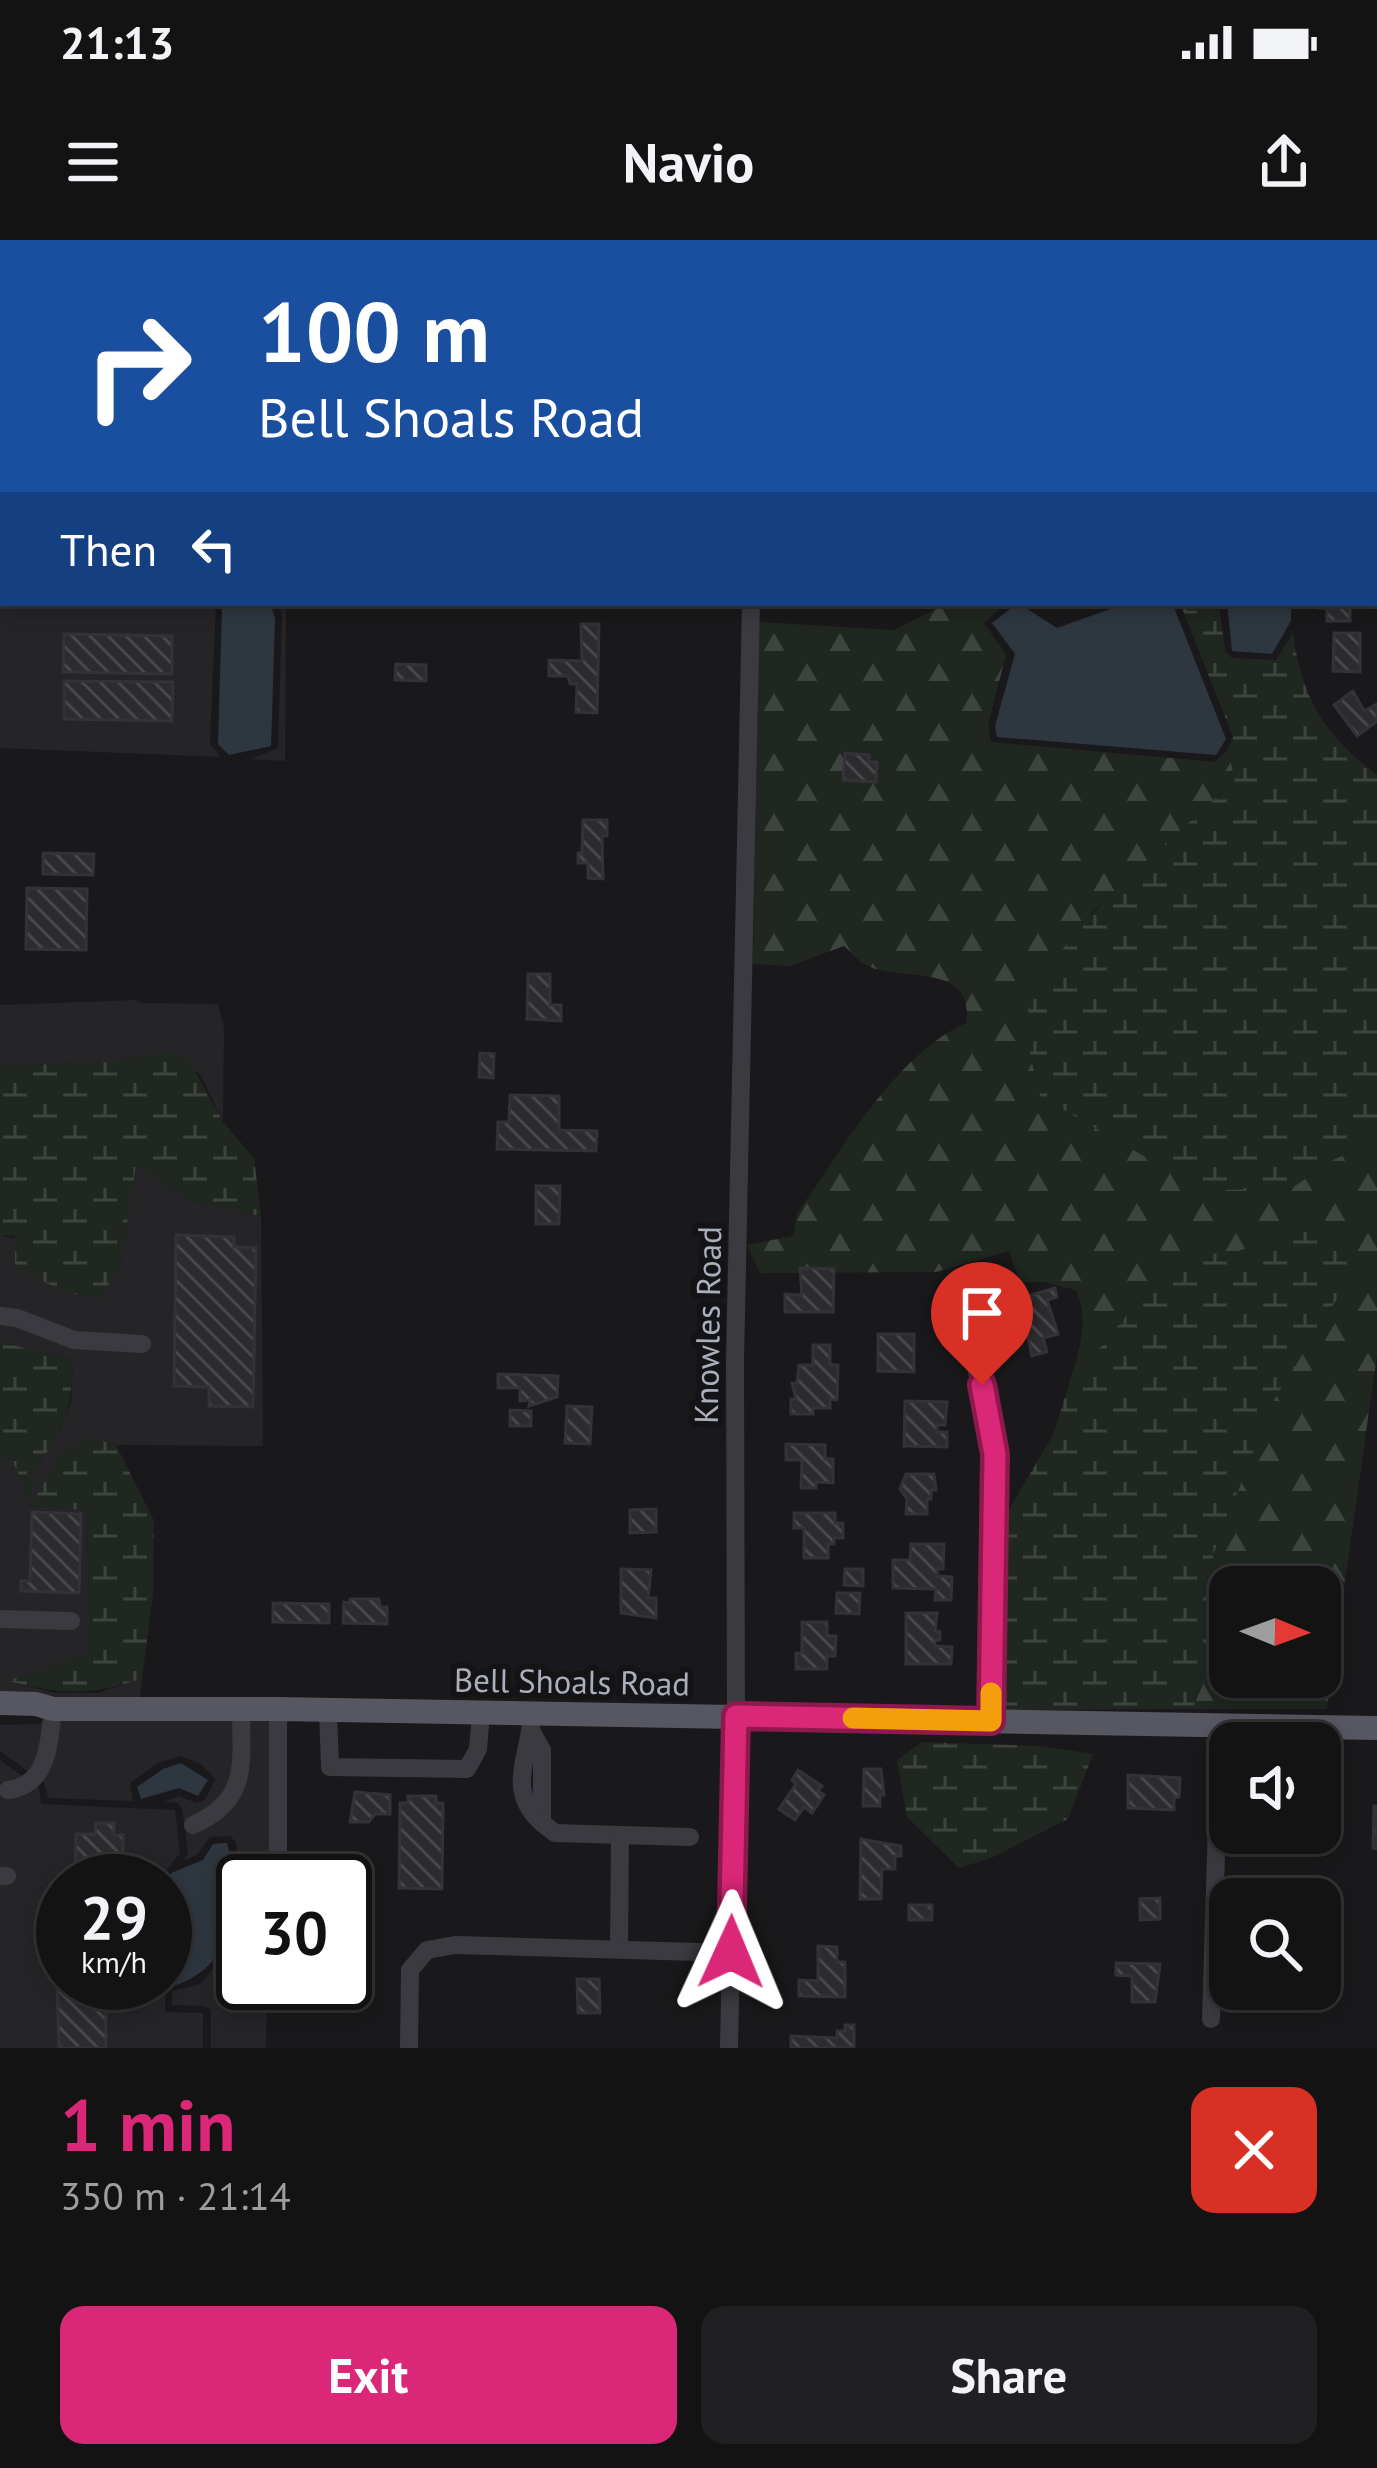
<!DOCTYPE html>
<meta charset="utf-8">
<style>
body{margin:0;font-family:"PT Sans",sans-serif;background:#202022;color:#f1f3f6;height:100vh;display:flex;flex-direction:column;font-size:45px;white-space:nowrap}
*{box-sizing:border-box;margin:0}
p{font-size:39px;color:#9d9ea0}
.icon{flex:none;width:66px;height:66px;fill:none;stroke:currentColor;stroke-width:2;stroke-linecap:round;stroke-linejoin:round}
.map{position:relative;height:1808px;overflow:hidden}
.drawer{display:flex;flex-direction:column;background:#131314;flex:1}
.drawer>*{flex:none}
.banner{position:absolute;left:0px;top:0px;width:1377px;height:366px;box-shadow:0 6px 18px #0003,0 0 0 3px #323234;background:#1a4fa0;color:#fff;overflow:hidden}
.needle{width:78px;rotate:91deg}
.fabs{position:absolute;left:1209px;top:1326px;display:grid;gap:24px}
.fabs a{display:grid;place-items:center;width:132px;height:132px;border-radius:24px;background:#131314;box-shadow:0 6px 18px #0003,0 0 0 3px #323234;font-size:60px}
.speed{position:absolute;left:36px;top:1614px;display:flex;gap:24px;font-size:60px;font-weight:700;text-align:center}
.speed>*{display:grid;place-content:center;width:156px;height:156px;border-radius:50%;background:#131314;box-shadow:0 6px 18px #0003,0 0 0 3px #323234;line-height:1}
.speed small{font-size:30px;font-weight:400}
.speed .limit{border:6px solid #111;border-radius:18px;background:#fff;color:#111}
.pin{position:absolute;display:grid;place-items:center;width:102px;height:102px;color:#fff;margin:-123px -51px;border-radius:50% 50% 50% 0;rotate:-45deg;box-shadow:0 0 12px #0007}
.pin .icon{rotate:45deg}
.me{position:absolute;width:132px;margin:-66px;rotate:1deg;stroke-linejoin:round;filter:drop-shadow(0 0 9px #0008)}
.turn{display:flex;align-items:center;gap:42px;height:252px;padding:0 60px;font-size:54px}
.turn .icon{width:156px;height:156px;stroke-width:2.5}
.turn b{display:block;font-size:84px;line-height:102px}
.then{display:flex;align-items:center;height:114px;padding:0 60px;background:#0003;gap:24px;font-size:45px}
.round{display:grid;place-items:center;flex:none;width:126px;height:126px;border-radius:24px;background:#202022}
.summary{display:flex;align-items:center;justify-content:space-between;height:204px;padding:0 60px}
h1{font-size:72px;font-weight:700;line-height:90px;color:#db2777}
.button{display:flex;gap:24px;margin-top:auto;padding:24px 60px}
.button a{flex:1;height:138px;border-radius:24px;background:#db2777;color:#fff;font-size:48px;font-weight:700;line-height:138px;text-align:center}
.button a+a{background:#202022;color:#f1f3f6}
.status{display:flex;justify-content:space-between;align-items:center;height:84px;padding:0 60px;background:#131314;direction:ltr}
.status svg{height:33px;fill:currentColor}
header{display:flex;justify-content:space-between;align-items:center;height:156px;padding:0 60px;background:#131314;font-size:54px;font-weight:700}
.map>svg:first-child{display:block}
.built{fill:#252528}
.forest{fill:url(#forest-firs);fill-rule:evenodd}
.wetland{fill:url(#wetland-marsh)}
.green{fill:#1f2720}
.water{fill:#2e3740}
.building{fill:url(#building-back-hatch);stroke:#333337;stroke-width:3}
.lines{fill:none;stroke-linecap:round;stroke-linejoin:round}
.minor{stroke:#3a3a40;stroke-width:18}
.major{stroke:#565760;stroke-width:24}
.route-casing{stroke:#8e194d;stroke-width:30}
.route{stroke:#db2777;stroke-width:21}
.slow{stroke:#f59e0b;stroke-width:21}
.labels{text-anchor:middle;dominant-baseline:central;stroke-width:12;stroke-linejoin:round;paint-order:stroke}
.street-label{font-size:33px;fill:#abafbb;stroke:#141416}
</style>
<div class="status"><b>21:13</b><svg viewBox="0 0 49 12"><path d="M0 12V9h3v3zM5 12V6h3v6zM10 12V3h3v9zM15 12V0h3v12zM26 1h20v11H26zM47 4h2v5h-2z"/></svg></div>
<header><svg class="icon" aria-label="menu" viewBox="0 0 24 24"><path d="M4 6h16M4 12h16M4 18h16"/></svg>Navio<svg class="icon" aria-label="share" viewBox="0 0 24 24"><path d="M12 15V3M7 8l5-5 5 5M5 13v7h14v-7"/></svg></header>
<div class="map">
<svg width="1377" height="1808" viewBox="0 0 1377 1808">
<defs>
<pattern id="forest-firs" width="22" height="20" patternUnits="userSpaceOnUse" patternTransform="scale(3)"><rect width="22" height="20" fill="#1f2720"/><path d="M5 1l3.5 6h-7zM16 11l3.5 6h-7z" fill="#3d443e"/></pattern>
<pattern id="wetland-marsh" width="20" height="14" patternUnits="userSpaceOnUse" patternTransform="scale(3)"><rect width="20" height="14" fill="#1f2720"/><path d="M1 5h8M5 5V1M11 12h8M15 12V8" fill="none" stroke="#3d443e"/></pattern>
<pattern id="building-back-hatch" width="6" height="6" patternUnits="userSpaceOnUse" patternTransform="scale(3)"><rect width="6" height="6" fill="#2c2c2f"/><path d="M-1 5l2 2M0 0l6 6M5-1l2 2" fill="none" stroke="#48484b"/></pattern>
</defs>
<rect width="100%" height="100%" fill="#19191b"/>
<g class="built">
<polygon points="0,0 165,0 3,3 3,363 216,363 210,504 221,517 0,508"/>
<polygon points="278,363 286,363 285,521 251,519 278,508 282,376"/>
<polygon points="136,760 142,763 218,764 224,788 223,882 200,834 163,812 111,822 0,826 0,765"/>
<polygon points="135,924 191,961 261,976 263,1206 116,1205 88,1198 32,1266 87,1270 90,1413 11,1442 55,1453 97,1453 142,1439 140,1461 59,1461 0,1454 0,1217 12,1219 31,1263 33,1232 60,1192 71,1162 73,1120 0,1102 0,995 121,1025"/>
<polygon points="269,1477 269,1641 244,1641 235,1601 230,1596 210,1597 198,1614 184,1621 188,1612 182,1569 178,1563 164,1562 179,1556 196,1563 205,1560 215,1539 201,1524 180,1516 158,1523 130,1543 133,1561 48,1558 44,1543 0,1511 0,1485 38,1484 54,1478"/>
<polygon points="0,1520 39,1548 41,1564 175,1570 180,1613 166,1631 165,1735 165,1641 63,1641 63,1743 165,1743 165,1772 203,1773 203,1808 0,1808"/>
<polygon points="243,1673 243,1743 267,1743 266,1808 211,1808 211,1770 204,1766 172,1765 172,1751 201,1744 218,1722"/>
</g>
<path class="forest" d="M1003,365L984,383L1006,415L988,484L991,502L1215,522L1228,509L1235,540L1091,673L1123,901L1171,932L1290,949L1333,920L1377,899V1115L1327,1469H1192L1212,1423L1213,1315L1272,1163L1355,1030L1318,988L1228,1014H1197L1158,1037L1068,1147C1079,1111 1090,1085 1076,1050L1044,1042H1020L1009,1011L936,1032L760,1033L747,1005L793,996L797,974C841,911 895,815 966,783C976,720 897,743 866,725C858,721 851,712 844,706L790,726L753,724L759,382L894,390L940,367ZM1230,1347H1320V1437H1230Z"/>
<g class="wetland">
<path d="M1180,363H1219L1225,411L1232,418L1276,420L1293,393C1302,460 1324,494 1377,535V899L1333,920L1290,949L1216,950L1171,932L1040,856C1036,837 1022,791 1028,774C1054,688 1171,603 1235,540L1228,509L1233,497Z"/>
<polygon points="163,812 188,818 223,882 254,918 261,976 191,961 136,925 121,1025 100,1057 68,1053 15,1028 15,996 0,995 0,826 111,822"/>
<polygon points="1318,988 1349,1005 1355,1030 1272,1163 1213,1315 1212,1423 1192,1469 1002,1470 1007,1273 1054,1193 1068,1147 1158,1037 1197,1013 1228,1014"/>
<path d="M0,1102L73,1120C72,1143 71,1165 62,1186C46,1225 32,1211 32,1264L60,1215L88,1197L116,1205L154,1281L153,1353L142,1439C86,1456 65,1455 8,1441L90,1412L87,1270L32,1267L12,1219L0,1217Z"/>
<polygon points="922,1502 1040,1506 1093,1514 1068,1579 991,1618 959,1628 907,1577 897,1520"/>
</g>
<polygon class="green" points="165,0 454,0 165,3"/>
<g class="water">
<polygon points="229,363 270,363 275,378 271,506 229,515 218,504 222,368"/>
<polygon points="1018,363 1057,388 1127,363 1173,365 1226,499 1216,515 997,497 995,486 1015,414 992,383"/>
<polygon points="1227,363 1291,363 1291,381 1272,414 1232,411"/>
<polygon points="181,1523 208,1540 198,1556 179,1548 141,1559 137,1547 163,1529"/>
<path d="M227,1603C243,1655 237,1725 176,1745L171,1633L203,1620L213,1604Z"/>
</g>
<g class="building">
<rect x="0" y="12" width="3" height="58"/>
<rect x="0" y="216" width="3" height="98"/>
<polygon points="1318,363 1350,363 1350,381 1327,381 1327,368 1318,368"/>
<polygon points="581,384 599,384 597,473 576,472 577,444 570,444 568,436 549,436 549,420 582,421"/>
<polygon points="1334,393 1360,393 1360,432 1333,431"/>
<polygon points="64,394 172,396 172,434 63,432"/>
<polygon points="396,424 426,425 426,441 395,440"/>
<polygon points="64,441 173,442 172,481 64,479"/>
<polygon points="1353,451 1364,471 1377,464 1377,481 1357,496 1334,465"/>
<polygon points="845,513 869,515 869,522 877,522 876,542 843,540"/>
<polygon points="583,580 607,580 607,596 602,596 603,639 588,638 588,623 578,623 578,613 582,613"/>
<polygon points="43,613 94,614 93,635 43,634"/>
<polygon points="27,648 87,649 86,710 26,709"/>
<polygon points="528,734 550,734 550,765 561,765 561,781 527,779"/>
<polygon points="480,813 494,814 493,838 479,837"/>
<polygon points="510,855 559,856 559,890 597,891 596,911 497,909 498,882 509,882"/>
<polygon points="536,946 560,946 559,984 536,984"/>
<polygon points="176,995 234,997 234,1007 256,1008 253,1167 209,1166 209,1147 174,1146"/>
<polygon points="800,1028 834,1029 833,1072 785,1072 785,1054 802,1055"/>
<polygon points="998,1031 1007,1034 1007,1047 999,1047 999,1056 979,1061 979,1057 969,1057 969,1062 952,1063 951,1036"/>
<polygon points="1055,1048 1057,1057 1047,1060 1058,1094 1043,1098 1047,1112 1032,1116 1025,1083 1021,1084 1018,1074 1022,1072 1018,1059"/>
<polygon points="878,1094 914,1094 914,1132 878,1131"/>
<polygon points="813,1105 830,1105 830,1125 838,1125 837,1160 830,1159 830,1168 813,1168 813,1174 791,1174 791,1159 796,1159 792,1143 797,1143 799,1125 813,1125"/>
<polygon points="498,1134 558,1136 557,1157 529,1166 530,1160 520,1161 520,1148 498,1148"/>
<polygon points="905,1161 947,1162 945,1185 937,1185 937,1192 947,1192 947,1207 904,1206"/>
<polygon points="567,1166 592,1167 590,1204 565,1203"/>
<polygon points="510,1170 531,1171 531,1186 510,1186"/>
<polygon points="786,1204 825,1205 825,1219 833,1219 833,1243 816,1242 816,1248 801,1248 802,1220 786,1220"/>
<polygon points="906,1234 934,1234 936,1250 931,1250 931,1259 927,1259 927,1274 906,1274 907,1259 900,1249"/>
<polygon points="656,1269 656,1292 630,1293 630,1270"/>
<polygon points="32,1272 81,1274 79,1353 21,1351 21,1341 30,1341"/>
<polygon points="794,1273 835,1273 835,1283 843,1283 843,1298 834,1298 834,1304 828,1304 828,1318 804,1318 804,1288 794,1288"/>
<polygon points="911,1304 944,1304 943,1329 937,1329 937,1336 952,1337 951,1360 935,1360 936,1349 893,1348 893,1320 910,1320"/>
<polygon points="621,1329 651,1330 648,1358 656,1358 656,1378 621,1373"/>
<polygon points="845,1329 863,1329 863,1346 844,1345"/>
<polygon points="837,1353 860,1353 859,1374 836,1373"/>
<polygon points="350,1359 379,1359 380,1367 387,1367 387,1384 343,1383 344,1362 350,1363"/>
<polygon points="273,1363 329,1364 329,1383 273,1382"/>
<polygon points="906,1373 937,1373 935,1391 940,1392 940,1400 935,1400 935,1406 952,1407 951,1424 906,1424"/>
<polygon points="802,1382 827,1382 827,1396 836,1396 835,1416 827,1416 827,1429 796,1429 796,1413 802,1413"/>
<polygon points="864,1529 881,1529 884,1555 880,1555 880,1566 863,1566"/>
<polygon points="798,1530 822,1546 818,1551 824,1555 812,1573 804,1567 795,1580 779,1569 796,1544 792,1540"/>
<polygon points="1128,1535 1180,1538 1179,1557 1174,1557 1174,1570 1128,1568"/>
<polygon points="355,1552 390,1555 390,1574 375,1574 369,1582 350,1582"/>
<polygon points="408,1556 436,1556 436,1563 443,1563 442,1649 399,1648 400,1563 408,1563"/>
<polygon points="1374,1566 1377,1566 1377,1609 1373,1608"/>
<polygon points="96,1583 114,1583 114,1595 123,1595 123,1617 130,1617 129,1641 75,1641 76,1594 95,1594"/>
<polygon points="861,1599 901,1606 901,1616 895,1616 895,1629 882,1629 881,1659 860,1659"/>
<polygon points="1270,1642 1300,1642 1300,1659 1257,1659 1265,1657"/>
<polygon points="1160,1658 1160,1679 1140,1680 1140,1659"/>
<rect x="909" y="1665" width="23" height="15"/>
<polygon points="818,1706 837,1707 837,1722 845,1722 845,1757 799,1756 799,1740 818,1741"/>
<polygon points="56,1711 63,1711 63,1743 112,1743 112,1762 106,1762 106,1808 59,1808"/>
<polygon points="1116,1723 1160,1724 1155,1762 1132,1762 1132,1736 1116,1735"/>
<polygon points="577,1739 599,1739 600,1773 578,1773"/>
<polygon points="1278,1749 1315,1749 1315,1766 1278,1765"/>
<polygon points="845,1785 854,1785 854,1808 791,1808 791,1796 837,1798 837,1791 845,1791"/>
</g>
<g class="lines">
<g class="minor">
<polyline points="153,3 153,0"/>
<polyline points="758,3 758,0"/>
<polyline points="1057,3 1057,0"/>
<polyline points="1286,3 1286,0"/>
<polyline points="1374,95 1377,96"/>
<polyline points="0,175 3,175"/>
<polyline points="0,331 3,331"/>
<polyline points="0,1076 17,1078 74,1100 142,1104"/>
<polyline points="971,1105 995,1214 991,1481"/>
<polyline points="0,1379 71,1381"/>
<polyline points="278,1469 278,1641"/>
<polyline points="328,1470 330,1527 467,1529 478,1509 481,1472"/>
<path d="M532,1492L542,1510V1583C504,1550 531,1514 532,1473"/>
<path d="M8,1550C49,1545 49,1502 53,1469"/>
<polyline points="542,1583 555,1593 620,1595"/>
<path d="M193,1585C250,1560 241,1523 241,1469"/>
<polyline points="0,1636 7,1636"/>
<polyline points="619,1709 620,1595 690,1597"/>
<polyline points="299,1743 300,1747"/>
<polyline points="1211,1779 1220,1485"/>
<polyline points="409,1808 410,1730 427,1710 455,1705 731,1713"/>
<polyline points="729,1808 736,1476 735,1121 751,363"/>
</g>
<polyline class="major" points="0,1463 36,1464 53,1469 278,1469 1377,1488"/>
</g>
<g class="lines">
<g class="route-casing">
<polyline id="route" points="731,1712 736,1476 991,1481 995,1214 982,1145"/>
</g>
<use href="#route" class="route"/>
<polyline class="slow" points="853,1478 991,1481 991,1453"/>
</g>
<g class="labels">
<g class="street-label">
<text transform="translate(707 1085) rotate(-89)">Knowles Road</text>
<text transform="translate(572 1441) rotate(1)">Bell Shoals Road</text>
</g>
</g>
</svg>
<div class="fabs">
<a><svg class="needle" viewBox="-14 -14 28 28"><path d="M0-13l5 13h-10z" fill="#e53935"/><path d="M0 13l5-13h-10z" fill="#9d9ea0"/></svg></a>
<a><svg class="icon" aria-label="sound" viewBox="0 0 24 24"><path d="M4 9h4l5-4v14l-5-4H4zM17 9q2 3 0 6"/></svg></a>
<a><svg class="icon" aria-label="search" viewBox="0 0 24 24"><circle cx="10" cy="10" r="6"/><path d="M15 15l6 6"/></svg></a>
</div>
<div class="speed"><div>29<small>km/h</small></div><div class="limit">30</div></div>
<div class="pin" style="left:982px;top:1145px;background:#d93025"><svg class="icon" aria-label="arrive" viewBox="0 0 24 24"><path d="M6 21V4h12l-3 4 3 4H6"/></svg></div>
<svg class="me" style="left:731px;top:1712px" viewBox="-20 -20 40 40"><path d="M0-17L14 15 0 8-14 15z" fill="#db2777" stroke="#fff" stroke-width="4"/></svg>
<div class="banner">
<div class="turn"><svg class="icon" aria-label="right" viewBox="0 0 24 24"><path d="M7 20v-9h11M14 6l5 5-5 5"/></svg><div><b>100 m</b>Bell Shoals Road</div></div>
<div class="then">Then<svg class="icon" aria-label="left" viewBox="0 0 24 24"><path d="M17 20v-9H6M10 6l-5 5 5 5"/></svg></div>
</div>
</div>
<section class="drawer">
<div class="summary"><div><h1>1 min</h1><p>350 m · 21:14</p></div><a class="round" style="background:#d93025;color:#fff"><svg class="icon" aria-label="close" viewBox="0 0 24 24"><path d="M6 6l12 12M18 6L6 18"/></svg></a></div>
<div class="button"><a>Exit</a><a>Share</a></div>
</section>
